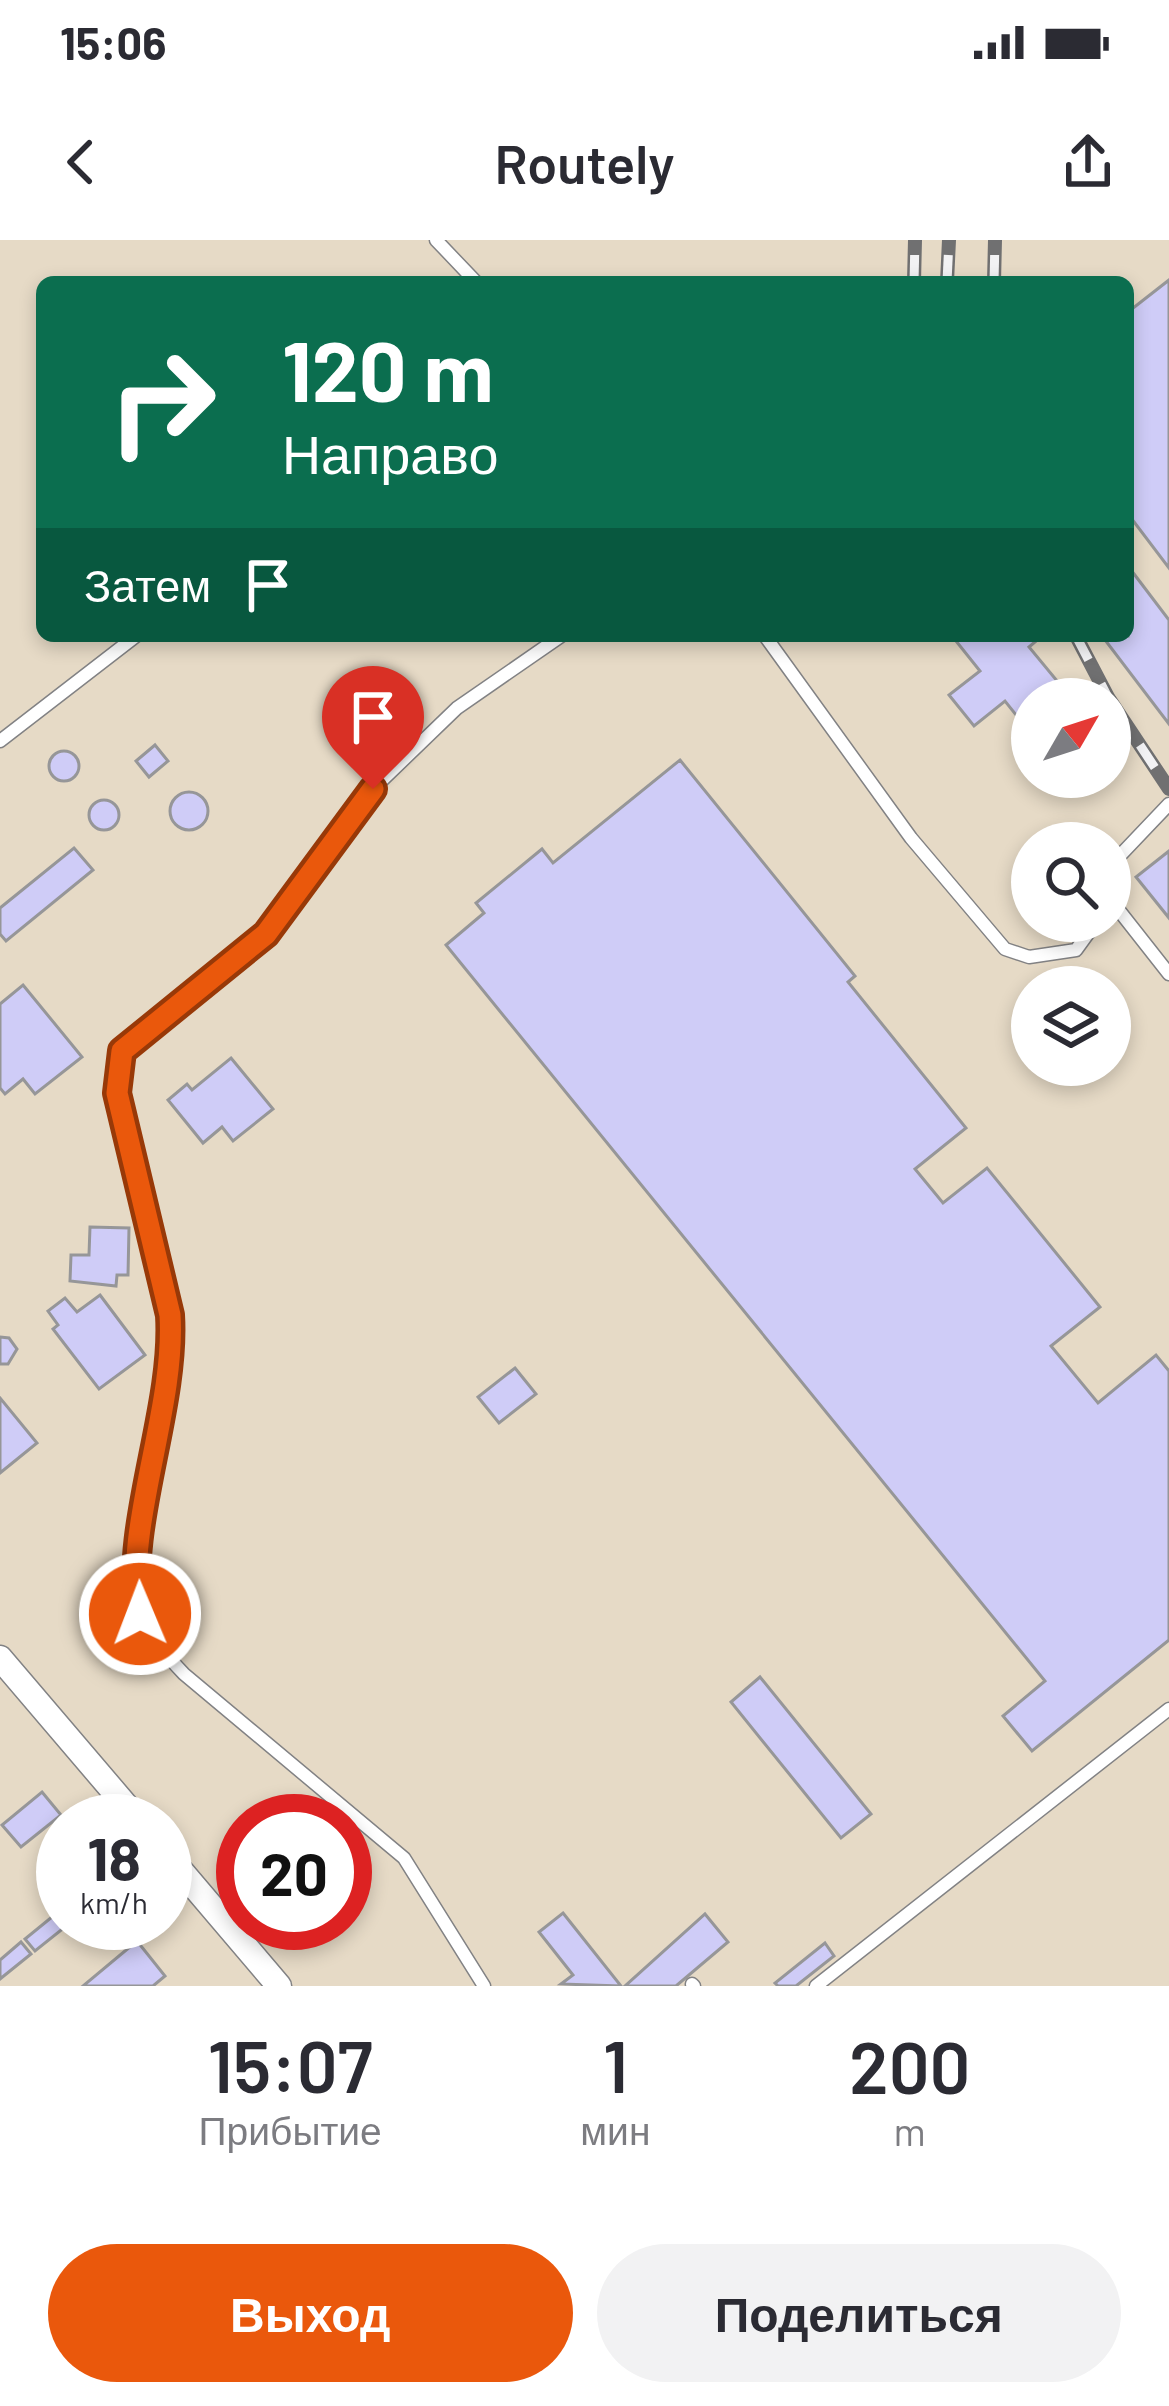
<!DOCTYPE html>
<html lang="ru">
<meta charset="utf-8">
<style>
body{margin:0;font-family:Barlow,sans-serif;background:#f2f2f3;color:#2b2b33;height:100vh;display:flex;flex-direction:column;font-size:45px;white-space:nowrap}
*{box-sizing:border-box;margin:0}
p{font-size:39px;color:#7c7c81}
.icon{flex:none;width:66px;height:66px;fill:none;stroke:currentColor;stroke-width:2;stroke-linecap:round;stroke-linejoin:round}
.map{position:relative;height:1746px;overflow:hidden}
.drawer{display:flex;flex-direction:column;background:#fff;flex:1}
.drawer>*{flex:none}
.top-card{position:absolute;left:36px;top:36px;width:1098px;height:366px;border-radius:18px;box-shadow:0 6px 18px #0003;background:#0b6e4f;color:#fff;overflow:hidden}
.needle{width:78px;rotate:51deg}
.buttons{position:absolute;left:1011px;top:438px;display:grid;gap:24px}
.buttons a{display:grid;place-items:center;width:120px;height:120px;border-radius:50%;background:#fff;box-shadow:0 6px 18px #0003;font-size:60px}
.speed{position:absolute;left:36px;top:1554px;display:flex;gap:24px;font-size:60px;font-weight:700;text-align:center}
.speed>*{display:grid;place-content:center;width:156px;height:156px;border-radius:50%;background:#fff;box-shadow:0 6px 18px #0003;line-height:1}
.speed small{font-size:30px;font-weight:400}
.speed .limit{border:18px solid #d22;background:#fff;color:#111}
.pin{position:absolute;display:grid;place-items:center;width:102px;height:102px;color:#fff;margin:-123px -51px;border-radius:50% 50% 50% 0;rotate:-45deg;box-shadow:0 0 12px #0007}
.pin .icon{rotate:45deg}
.me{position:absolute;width:132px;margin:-66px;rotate:359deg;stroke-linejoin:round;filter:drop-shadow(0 0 9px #0008)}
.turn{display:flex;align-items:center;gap:42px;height:252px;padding:0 48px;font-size:54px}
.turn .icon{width:156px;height:156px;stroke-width:2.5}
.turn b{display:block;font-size:84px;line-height:102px}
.then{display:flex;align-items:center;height:114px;padding:0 48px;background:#0003;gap:24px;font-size:45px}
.eta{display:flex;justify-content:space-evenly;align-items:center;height:204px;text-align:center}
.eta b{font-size:72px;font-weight:600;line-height:84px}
.primary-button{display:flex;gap:24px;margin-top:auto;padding:24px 48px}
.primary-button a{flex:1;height:138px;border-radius:72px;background:#ea580c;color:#fff;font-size:48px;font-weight:600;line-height:138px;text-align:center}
.primary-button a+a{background:#f2f2f3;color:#2b2b33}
.status{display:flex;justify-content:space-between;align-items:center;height:84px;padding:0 60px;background:#fff;direction:ltr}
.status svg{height:33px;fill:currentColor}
header{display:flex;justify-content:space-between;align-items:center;height:156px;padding:0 48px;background:#fff;font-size:54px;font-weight:600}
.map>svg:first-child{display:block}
.industrial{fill:#e6dac6;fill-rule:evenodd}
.building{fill:#cfccf7;stroke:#969698;stroke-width:3}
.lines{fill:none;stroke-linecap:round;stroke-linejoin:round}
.service-casing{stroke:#828284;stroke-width:15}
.minor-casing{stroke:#828284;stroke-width:27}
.service{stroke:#fff;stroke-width:12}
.minor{stroke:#fff;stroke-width:24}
.rail-casing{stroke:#707071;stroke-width:14}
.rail{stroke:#f2f2f4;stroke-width:9;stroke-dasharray:27;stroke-linecap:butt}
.route-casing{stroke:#983908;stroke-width:30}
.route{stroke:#ea580c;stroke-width:21}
</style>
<div class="status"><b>15:06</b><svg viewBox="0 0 49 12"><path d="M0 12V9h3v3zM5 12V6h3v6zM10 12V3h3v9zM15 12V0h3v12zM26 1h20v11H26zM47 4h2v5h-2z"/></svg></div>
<header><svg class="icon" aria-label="back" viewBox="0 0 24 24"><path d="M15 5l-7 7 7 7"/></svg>Routely<svg class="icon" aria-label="share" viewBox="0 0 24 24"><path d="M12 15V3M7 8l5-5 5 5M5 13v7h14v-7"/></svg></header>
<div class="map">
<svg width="1169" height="1746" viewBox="0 0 1169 1746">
<rect width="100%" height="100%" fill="#e5e5e7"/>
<path class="industrial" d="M0,0H1169V1746H0ZM42,42H1128V396H42ZM1032,459H1110V537H1032ZM1032,603H1110V681H1032ZM1032,747H1110V825H1032ZM63,1581H165V1683H63ZM243,1581H345V1683H243Z"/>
<g class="building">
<polygon points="1169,40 1169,328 1128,274 1128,72"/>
<polygon points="1128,326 1169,380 1169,484 1102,396 1128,396"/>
<polygon points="952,396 1042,396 1029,407 1072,459 1032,459 1032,495 1005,461 974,486 949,455 980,431"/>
<polygon points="155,505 168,521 149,537 136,521"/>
<circle cx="64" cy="526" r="15"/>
<polygon points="680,520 855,736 848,742 966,888 915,929 943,963 987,928 1100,1067 1051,1106 1098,1163 1156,1115 1169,1131 1169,1400 1032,1511 1003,1476 1045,1441 446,705 484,673 476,663 542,609 553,623"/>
<circle cx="189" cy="571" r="19"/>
<circle cx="104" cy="575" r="15"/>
<polygon points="74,608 93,630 6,701 0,694 0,668"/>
<polygon points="1169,611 1169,678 1136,637"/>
<polygon points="23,745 82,817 35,854 23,839 5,854 0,848 0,764"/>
<polygon points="231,818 273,869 233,901 222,887 203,903 168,860 187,844 192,850"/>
<polygon points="90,987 129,988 128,1035 117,1035 116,1046 70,1041 71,1015 89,1015"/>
<polygon points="100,1055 145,1115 99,1149 53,1089 58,1085 48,1071 65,1058 77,1072"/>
<polygon points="0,1097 9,1098 17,1109 8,1124 0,1124"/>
<polygon points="515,1128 536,1154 499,1183 478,1157"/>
<polygon points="0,1158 37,1203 0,1233"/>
<polygon points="760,1437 871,1574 841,1598 731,1462"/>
<polygon points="42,1552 61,1575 21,1607 2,1585"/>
<polygon points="63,1668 63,1683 70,1683 35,1711 25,1699"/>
<polygon points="563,1673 621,1746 561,1744 573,1735 539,1692"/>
<polygon points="705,1674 728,1702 676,1746 625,1746"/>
<polygon points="137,1701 165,1736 153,1746 83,1746"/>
<polygon points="21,1702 31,1714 0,1739 0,1720"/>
<polygon points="825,1703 834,1716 796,1746 778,1746 775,1743"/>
</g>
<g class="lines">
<g class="service-casing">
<g id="service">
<polyline points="436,0 476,42"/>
<polyline points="765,396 911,598 1005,709 1029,717 1076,710 1097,681"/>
<polyline points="0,501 136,396"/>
<polyline points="1110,626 1169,564"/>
<polyline points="1110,659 1169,734"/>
<polyline points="692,1744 694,1746"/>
<path d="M484,1746L404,1618L184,1434C167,1416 151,1399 141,1375C119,1320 176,1153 170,1075L117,853L122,810L266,694L373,549L457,468L561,396"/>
<polyline points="816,1746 1169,1469"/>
</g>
</g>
<g class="minor-casing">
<g id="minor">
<polyline points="0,1418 139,1581"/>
<polyline points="165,1612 279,1746"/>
</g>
</g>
<use href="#service" class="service"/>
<use href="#minor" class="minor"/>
<g class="rail-casing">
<g id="rail">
<polyline points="914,42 915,0"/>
<polyline points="947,42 949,0"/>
<polyline points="994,42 995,0"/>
<polyline points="1076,396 1109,459"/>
<polyline points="1110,460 1169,549"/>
</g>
</g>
<use href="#rail" class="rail"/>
</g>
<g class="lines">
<g class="route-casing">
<path id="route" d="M140,1374C122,1291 176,1170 170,1075L117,853L122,811L266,694L373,549"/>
</g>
<use href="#route" class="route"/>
</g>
</svg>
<div class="buttons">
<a><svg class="needle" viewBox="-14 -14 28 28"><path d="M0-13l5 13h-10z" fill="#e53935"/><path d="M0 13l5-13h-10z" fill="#7c7c81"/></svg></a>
<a><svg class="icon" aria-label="search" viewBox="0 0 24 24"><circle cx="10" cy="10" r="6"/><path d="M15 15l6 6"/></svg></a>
<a><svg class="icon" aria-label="layers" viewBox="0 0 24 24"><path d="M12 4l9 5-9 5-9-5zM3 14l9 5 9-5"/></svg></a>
</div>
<div class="speed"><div>18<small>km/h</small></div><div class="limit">20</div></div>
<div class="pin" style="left:373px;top:549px;background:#d93025"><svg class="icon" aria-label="arrive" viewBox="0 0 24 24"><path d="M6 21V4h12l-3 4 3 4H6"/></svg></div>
<svg class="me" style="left:140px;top:1374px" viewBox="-20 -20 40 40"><circle r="17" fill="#ea580c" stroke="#fff" stroke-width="3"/><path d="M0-11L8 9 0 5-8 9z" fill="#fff"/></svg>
<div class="top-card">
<div class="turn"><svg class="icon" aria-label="right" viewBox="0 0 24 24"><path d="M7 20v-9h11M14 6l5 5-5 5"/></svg><div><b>120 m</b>Направо</div></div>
<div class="then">Затем<svg class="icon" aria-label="arrive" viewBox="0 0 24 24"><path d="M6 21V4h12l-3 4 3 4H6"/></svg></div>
</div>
</div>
<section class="drawer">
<div class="eta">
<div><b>15:07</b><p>Прибытие</p></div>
<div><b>1</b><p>мин</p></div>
<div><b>200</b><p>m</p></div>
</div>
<div class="primary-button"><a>Выход</a><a>Поделиться</a></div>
</section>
